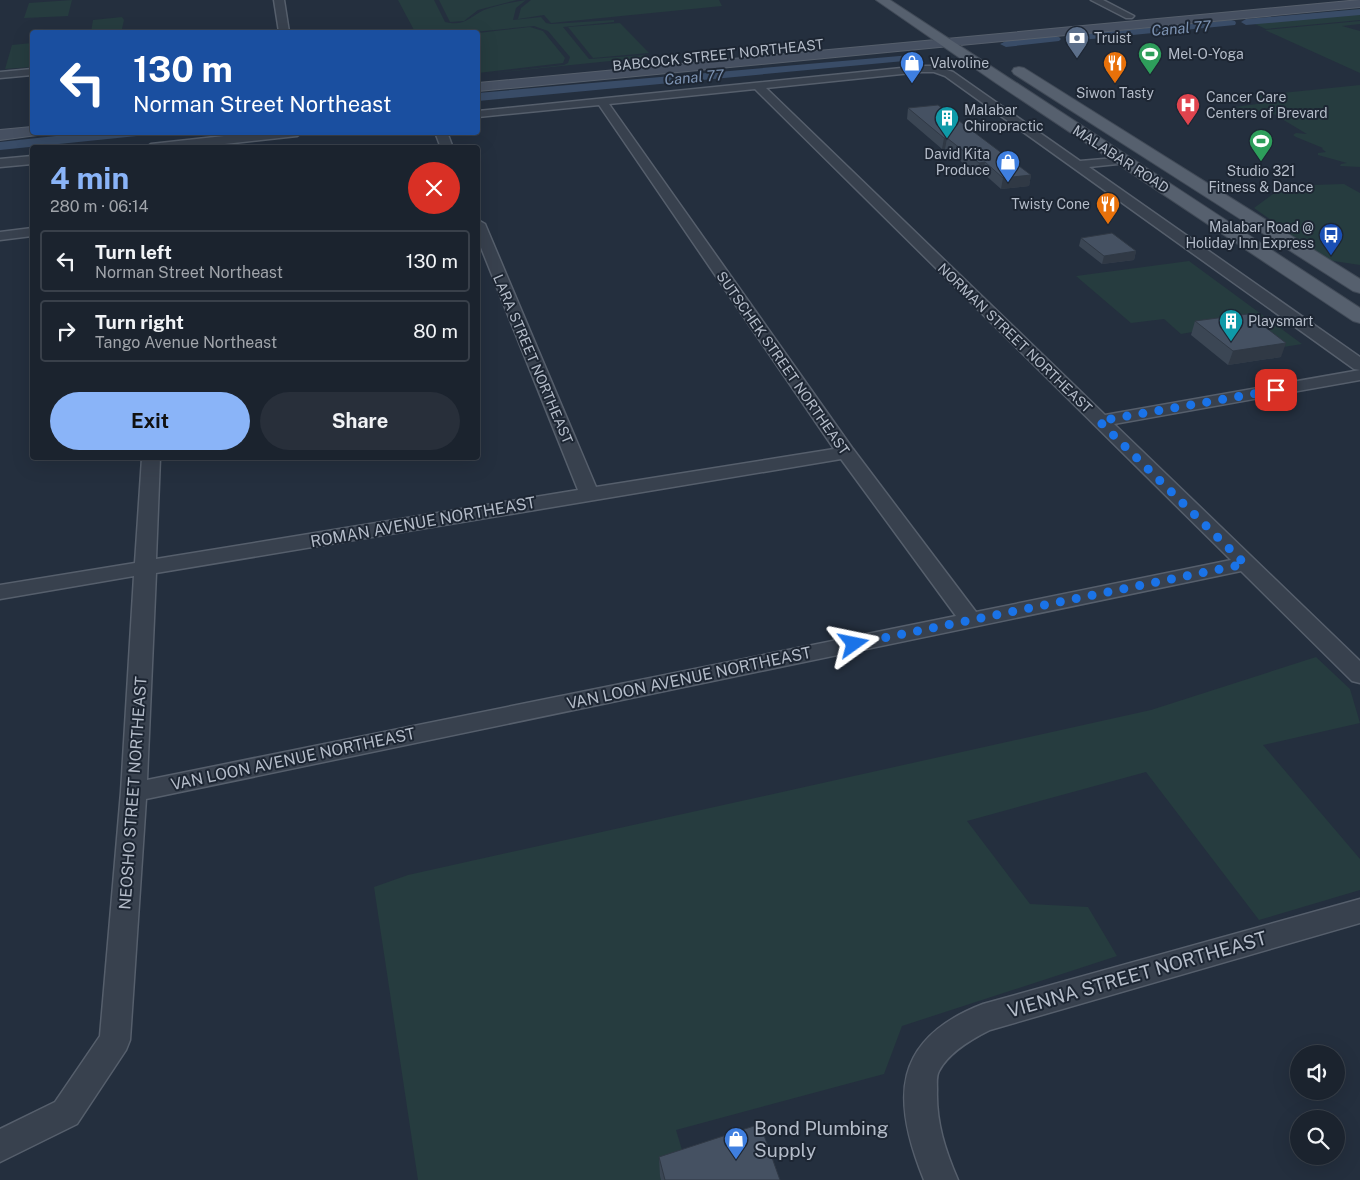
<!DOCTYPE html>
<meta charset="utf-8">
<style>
body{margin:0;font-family:"Public Sans",sans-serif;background:#282f3a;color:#f1f3f6;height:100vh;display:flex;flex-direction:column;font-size:19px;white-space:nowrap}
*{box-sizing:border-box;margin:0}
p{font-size:16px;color:#a0a4aa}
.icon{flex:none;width:28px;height:28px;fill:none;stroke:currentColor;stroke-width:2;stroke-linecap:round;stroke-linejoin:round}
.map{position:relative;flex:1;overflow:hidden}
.panel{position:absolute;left:30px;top:145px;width:450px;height:315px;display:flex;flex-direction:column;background:#1b232e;border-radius:5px;box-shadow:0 5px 20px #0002,0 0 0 1px #39404a}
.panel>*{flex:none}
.guide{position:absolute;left:30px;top:30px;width:450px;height:105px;border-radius:5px;box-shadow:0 5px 20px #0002,0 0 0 1px #39404a;background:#1a4fa0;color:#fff;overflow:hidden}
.tools{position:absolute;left:1290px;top:1045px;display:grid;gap:10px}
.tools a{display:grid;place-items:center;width:55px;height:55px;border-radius:50%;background:#1b232e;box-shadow:0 5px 20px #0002,0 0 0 1px #39404a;font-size:25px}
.pin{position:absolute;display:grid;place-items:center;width:42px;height:42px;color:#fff;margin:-21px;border-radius:10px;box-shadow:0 2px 8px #0006}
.me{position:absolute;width:55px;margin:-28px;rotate:78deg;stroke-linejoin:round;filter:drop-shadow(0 0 4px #0008)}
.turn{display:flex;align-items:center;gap:18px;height:105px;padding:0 20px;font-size:22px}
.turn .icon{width:65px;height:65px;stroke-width:2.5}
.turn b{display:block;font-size:35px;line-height:42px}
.round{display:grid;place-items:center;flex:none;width:52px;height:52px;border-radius:26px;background:#282f3a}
.head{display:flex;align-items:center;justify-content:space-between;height:85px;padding:0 20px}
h1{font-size:30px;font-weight:700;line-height:38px;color:#8ab4f8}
.button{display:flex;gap:10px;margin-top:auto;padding:10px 20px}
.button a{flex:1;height:58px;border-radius:30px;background:#8ab4f8;color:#111;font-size:20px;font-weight:700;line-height:58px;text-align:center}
.button a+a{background:#282f3a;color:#f1f3f6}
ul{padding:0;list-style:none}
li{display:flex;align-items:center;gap:15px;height:62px;margin:0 10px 8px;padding:0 10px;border:2px solid #39404a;border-radius:5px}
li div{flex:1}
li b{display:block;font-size:19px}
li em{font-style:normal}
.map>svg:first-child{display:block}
.green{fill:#263c3f}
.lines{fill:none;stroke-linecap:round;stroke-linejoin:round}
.canal{fill:#394c67;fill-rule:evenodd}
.minor-casing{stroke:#565f6c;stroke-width:3}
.secondary-casing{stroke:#565f6c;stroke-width:2}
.primary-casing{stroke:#414a57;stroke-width:2}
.minor{fill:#38414e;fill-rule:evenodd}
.secondary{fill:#465061;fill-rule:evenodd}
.primary{fill:#56606e;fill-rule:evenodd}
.wall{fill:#3b4654}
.shaded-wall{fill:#303945}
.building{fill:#455162;stroke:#303945}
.route{stroke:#1a73e8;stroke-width:9;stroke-dasharray:0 16.2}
.labels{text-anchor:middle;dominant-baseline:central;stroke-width:4;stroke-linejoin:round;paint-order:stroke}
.far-poi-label{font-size:14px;fill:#b4bcc9;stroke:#1d2633;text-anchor:start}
.far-street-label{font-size:14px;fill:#b4bcc9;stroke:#1d2633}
.far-water-label{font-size:15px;font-style:italic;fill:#7c92b1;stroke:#1d2633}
.street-label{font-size:16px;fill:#b4bcc9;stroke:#1d2633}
.near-street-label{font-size:19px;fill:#b4bcc9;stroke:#1d2633}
.near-poi-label{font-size:19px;fill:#b4bcc9;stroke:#1d2633;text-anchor:start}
</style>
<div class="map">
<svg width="1360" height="1180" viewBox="0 0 1360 1180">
<rect width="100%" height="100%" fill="#242f3e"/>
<g class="green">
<polygon points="72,0 68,16 24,18 29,3"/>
<path d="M398,0H434L445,22C465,27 469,17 484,10C498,5 512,2 526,0L516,8L513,20L541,17L546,23L551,24L614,20V22L563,27L589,59L645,55L649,57L484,74L564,65L568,63L570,57L548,31L534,26L474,32H415Z"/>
<polygon points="439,0 517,0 478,10 464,21 450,22"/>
<polygon points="531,0 719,0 722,6 551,23 544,15 518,19 521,8"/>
<polygon points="1360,9 1360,20 1266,29 1246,20"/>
<polygon points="122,17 124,20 122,29 91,32 93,20"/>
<polygon points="1360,21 1360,24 1342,26 1360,31 1360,73 1265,30"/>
<polygon points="620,23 649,53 593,58 568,27"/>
<polygon points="530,27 543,31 565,58 563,63 478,73 478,33"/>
<polygon points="32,43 32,67 5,69 12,45"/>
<path d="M1360,85V167L1340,166L1341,164L1347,163C1337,160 1328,158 1318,155V153L1326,152L1322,149L1323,148L1296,137L1293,135L1296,133L1307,134L1272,113L1234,107L1265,103L1253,96Z"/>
<polygon points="1344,184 1360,193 1360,265 1327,260 1254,208 1284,186"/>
<polygon points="1189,261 1302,344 1271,349 1204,330 1181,334 1164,319 1131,323 1076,276"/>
<polygon points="1316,657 1350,689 1360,723 1263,745 1360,859 1360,890 1259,920 1146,772 967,821 1030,904 1088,907 1117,956 902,1026 884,1074 676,1130 691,1180 418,1180 374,887 408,875 1151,710"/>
</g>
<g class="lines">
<g class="canal">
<polygon points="1360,9 1360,15 1246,25 1241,22 1246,19"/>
<polygon points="1231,20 1235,21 1236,23 1235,25 1071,41 1065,38 1071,35"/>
<polygon points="1055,36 1059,37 1061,39 1059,41 1006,47 1000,44 1006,41"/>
<polygon points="911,55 915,56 917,58 915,60 478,101 478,93"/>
<polygon points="93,132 143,132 137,136 0,150 0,142"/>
</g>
<g class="minor-casing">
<g id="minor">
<polygon points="274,0 284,0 289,32 279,32"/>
<polygon points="1091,0 1103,0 1134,16 1132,18 1126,18"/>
<path d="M921,66H935L953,72L1080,161L1127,157L1129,160L1127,163L1089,167L1360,357V380L1114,424L1360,661V683L1352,681L1241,571L146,799L130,1040L126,1050L77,1124L0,1162V1129L55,1102L100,1036L121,792L134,576L0,599V585L135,563L142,458H160L156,559L578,490L478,240V220L485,224L596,487L834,449L599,105L478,117V111ZM921,72H934L945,76L1354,369L1360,370L1105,415L766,88ZM755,89L1231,560L976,612L853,449L609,104ZM841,459L956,616L147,780L156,573Z"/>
<polygon points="32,69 32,75 0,78 0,72"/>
<polygon points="260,132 303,132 297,136 189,148 145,148 151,144"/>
<polygon points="435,132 447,132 453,148 441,148"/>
<polygon points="32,156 32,164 0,167 0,159"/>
<polygon points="32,228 32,236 0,240 0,232"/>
<path d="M1360,899V923L990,1030C972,1039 949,1052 939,1071C936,1076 937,1084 937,1090C936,1122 945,1150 958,1180H924C891,1099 892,1039 983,1004Z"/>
</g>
</g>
<g class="secondary-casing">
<g id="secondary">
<polygon points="1360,0 1360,7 478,91 478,83"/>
<polygon points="32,127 32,132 39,132 37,135 0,140 0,130"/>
</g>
</g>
<g class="primary-casing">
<g id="primary">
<polygon points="876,0 890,0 1360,308 1360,323 1353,321 996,83"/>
<polygon points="1019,67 1024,68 1360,279 1360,293 1353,291 1014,74 1012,71 1014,68"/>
</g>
</g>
<use href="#minor" class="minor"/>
<use href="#secondary" class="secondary"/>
<use href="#primary" class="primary"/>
</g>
<g class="wall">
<polygon points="908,108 1031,175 1029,186 1001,189 983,173 977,174 945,149 942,149 907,119"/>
<polygon points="1081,238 1136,251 1134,260 1102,264 1079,246"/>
<polygon points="1195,321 1281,357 1228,365 1191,335"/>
<polygon points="659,1157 780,1180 661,1180 660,1176"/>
</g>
<g class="shaded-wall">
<polygon points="944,138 947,138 945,149 942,149"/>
<polygon points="985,162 983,173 977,174 979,163"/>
<polygon points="1031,175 1029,186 1001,189 1003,178"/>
<polygon points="1136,251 1134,260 1102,264 1104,256"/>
<polygon points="1286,343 1281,357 1228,365 1233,351"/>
</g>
<g class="building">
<polygon points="938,105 1031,175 1003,178 985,162 979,163 947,138 944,138 908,108"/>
<polygon points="1112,233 1136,251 1104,256 1081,238"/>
<polygon points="1248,314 1286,343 1233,351 1195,321"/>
<polygon points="760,1124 780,1180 665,1180 659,1157"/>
</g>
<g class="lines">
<polyline class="route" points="854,644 1245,564 1099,421 1276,390"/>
</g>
<defs>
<g id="bank-pin" transform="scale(1.25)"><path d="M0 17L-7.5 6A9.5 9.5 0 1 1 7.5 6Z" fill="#5c6f8a" stroke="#1d2633"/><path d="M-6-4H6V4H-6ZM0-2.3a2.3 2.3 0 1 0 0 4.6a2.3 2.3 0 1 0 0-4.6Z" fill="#fff"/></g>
<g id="stadium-pin" transform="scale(1.25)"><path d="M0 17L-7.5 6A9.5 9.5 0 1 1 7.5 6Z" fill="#2e9e5b" stroke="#1d2633"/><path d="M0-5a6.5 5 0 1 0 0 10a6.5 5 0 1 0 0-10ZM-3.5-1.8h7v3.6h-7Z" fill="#fff"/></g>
<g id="shop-pin" transform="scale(1.25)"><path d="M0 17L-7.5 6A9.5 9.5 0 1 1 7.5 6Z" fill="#3f7fe0" stroke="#1d2633"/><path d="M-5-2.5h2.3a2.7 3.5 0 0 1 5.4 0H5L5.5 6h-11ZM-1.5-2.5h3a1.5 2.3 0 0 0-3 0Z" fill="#fff"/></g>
<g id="restaurant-pin" transform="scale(1.25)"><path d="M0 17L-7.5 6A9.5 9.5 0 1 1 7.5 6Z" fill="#e8710a" stroke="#1d2633"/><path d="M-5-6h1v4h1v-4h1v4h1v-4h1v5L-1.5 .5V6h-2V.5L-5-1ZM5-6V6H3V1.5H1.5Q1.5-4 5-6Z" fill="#fff"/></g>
<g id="hospital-pin" transform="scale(1.25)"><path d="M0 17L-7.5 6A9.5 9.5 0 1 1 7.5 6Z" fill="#e0444e" stroke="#1d2633"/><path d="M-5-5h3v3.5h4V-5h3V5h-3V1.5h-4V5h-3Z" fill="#fff"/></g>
<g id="building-pin" transform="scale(1.25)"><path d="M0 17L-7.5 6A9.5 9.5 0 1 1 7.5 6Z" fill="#0f9aa8" stroke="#1d2633"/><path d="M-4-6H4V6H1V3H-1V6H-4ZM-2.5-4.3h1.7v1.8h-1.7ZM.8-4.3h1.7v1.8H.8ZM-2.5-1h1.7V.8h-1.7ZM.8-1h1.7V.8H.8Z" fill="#fff"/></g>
<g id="bus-pin" transform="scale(1.25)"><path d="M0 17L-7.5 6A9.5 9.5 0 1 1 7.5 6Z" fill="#1a4fb4" stroke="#1d2633"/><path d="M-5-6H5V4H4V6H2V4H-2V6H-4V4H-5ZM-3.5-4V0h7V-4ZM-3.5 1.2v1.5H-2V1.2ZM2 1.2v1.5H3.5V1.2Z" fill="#fff"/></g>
</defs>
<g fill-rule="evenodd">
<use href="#bank-pin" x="1077" y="38"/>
<use href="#stadium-pin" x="1150" y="54"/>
<use href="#shop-pin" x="912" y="63"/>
<use href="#restaurant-pin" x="1115" y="63"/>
<use href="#hospital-pin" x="1188" y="105"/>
<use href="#building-pin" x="947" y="118"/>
<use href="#stadium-pin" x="1261" y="141"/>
<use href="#shop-pin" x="1008" y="162"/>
<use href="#restaurant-pin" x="1108" y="204"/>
<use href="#bus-pin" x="1331" y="235"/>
<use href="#building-pin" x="1231" y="321"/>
<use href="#shop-pin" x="736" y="1139"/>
</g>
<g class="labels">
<g class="far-poi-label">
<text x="1094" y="38">Truist</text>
<text x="1168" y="54">Mel-O-Yoga</text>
<text x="930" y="63">Valvoline</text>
<text x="1115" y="93" text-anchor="middle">Siwon Tasty</text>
<text x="1206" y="97">Cancer Care<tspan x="1206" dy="16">Centers of Brevard</tspan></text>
<text x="964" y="110">Malabar<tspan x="964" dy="16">Chiropractic</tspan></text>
<text x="990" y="154" text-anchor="end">David Kita<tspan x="990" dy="16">Produce</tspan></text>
<text x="1261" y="171" text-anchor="middle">Studio 321<tspan x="1261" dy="16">Fitness &amp; Dance</tspan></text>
<text x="1090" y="204" text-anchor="end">Twisty Cone</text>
<text x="1314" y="227" text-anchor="end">Malabar Road @<tspan x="1314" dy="16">Holiday Inn Express</tspan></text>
<text x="1248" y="321">Playsmart</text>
</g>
<g class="far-street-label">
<text transform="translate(718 55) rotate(-6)">BABCOCK STREET NORTHEAST</text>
<text transform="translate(1121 159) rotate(33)">MALABAR ROAD</text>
<text transform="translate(1015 338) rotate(44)">NORMAN STREET NORTHEAST</text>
<text transform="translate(533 359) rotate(67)">LARA STREET NORTHEAST</text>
<text transform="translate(783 363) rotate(55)">SUTSCHEK STREET NORTHEAST</text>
</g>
<g class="far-water-label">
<text transform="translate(1181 28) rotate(-5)">Canal 77</text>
<text transform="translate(694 77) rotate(-5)">Canal 77</text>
</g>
<g class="street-label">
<text transform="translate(423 522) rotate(-10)">ROMAN AVENUE NORTHEAST</text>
<text transform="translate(689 678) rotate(-12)">VAN LOON AVENUE NORTHEAST</text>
<text transform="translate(293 759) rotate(-12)">VAN LOON AVENUE NORTHEAST</text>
<text transform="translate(133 793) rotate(-86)">NEOSHO STREET NORTHEAST</text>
</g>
<g class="near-street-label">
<text transform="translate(1137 974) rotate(-16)">VIENNA STREET NORTHEAST</text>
</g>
<g class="near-poi-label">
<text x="754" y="1128">Bond Plumbing<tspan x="754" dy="22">Supply</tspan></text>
</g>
</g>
</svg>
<div class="tools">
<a><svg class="icon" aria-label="sound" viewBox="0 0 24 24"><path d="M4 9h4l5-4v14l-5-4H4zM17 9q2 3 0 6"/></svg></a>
<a><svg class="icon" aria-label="search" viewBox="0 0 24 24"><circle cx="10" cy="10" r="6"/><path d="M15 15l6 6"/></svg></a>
</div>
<div class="pin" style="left:1276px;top:390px;background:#d93025"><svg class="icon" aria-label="arrive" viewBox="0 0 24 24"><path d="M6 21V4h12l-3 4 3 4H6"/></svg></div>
<svg class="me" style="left:854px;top:644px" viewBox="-20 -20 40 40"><path d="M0-17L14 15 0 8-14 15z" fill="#1a73e8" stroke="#fff" stroke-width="4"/></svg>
<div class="guide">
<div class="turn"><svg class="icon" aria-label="left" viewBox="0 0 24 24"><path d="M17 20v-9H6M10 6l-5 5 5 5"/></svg><div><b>130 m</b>Norman Street Northeast</div></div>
</div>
<section class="panel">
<div class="head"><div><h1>4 min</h1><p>280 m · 06:14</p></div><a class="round" style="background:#d93025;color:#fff"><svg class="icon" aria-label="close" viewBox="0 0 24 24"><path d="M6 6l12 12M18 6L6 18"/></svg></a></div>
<ul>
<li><svg class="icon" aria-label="left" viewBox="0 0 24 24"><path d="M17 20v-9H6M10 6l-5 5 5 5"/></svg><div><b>Turn left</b><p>Norman Street Northeast</p></div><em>130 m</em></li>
<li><svg class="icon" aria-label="right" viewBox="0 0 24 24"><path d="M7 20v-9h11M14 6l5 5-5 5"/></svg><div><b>Turn right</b><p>Tango Avenue Northeast</p></div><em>80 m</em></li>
</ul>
<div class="button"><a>Exit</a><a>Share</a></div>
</section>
</div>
